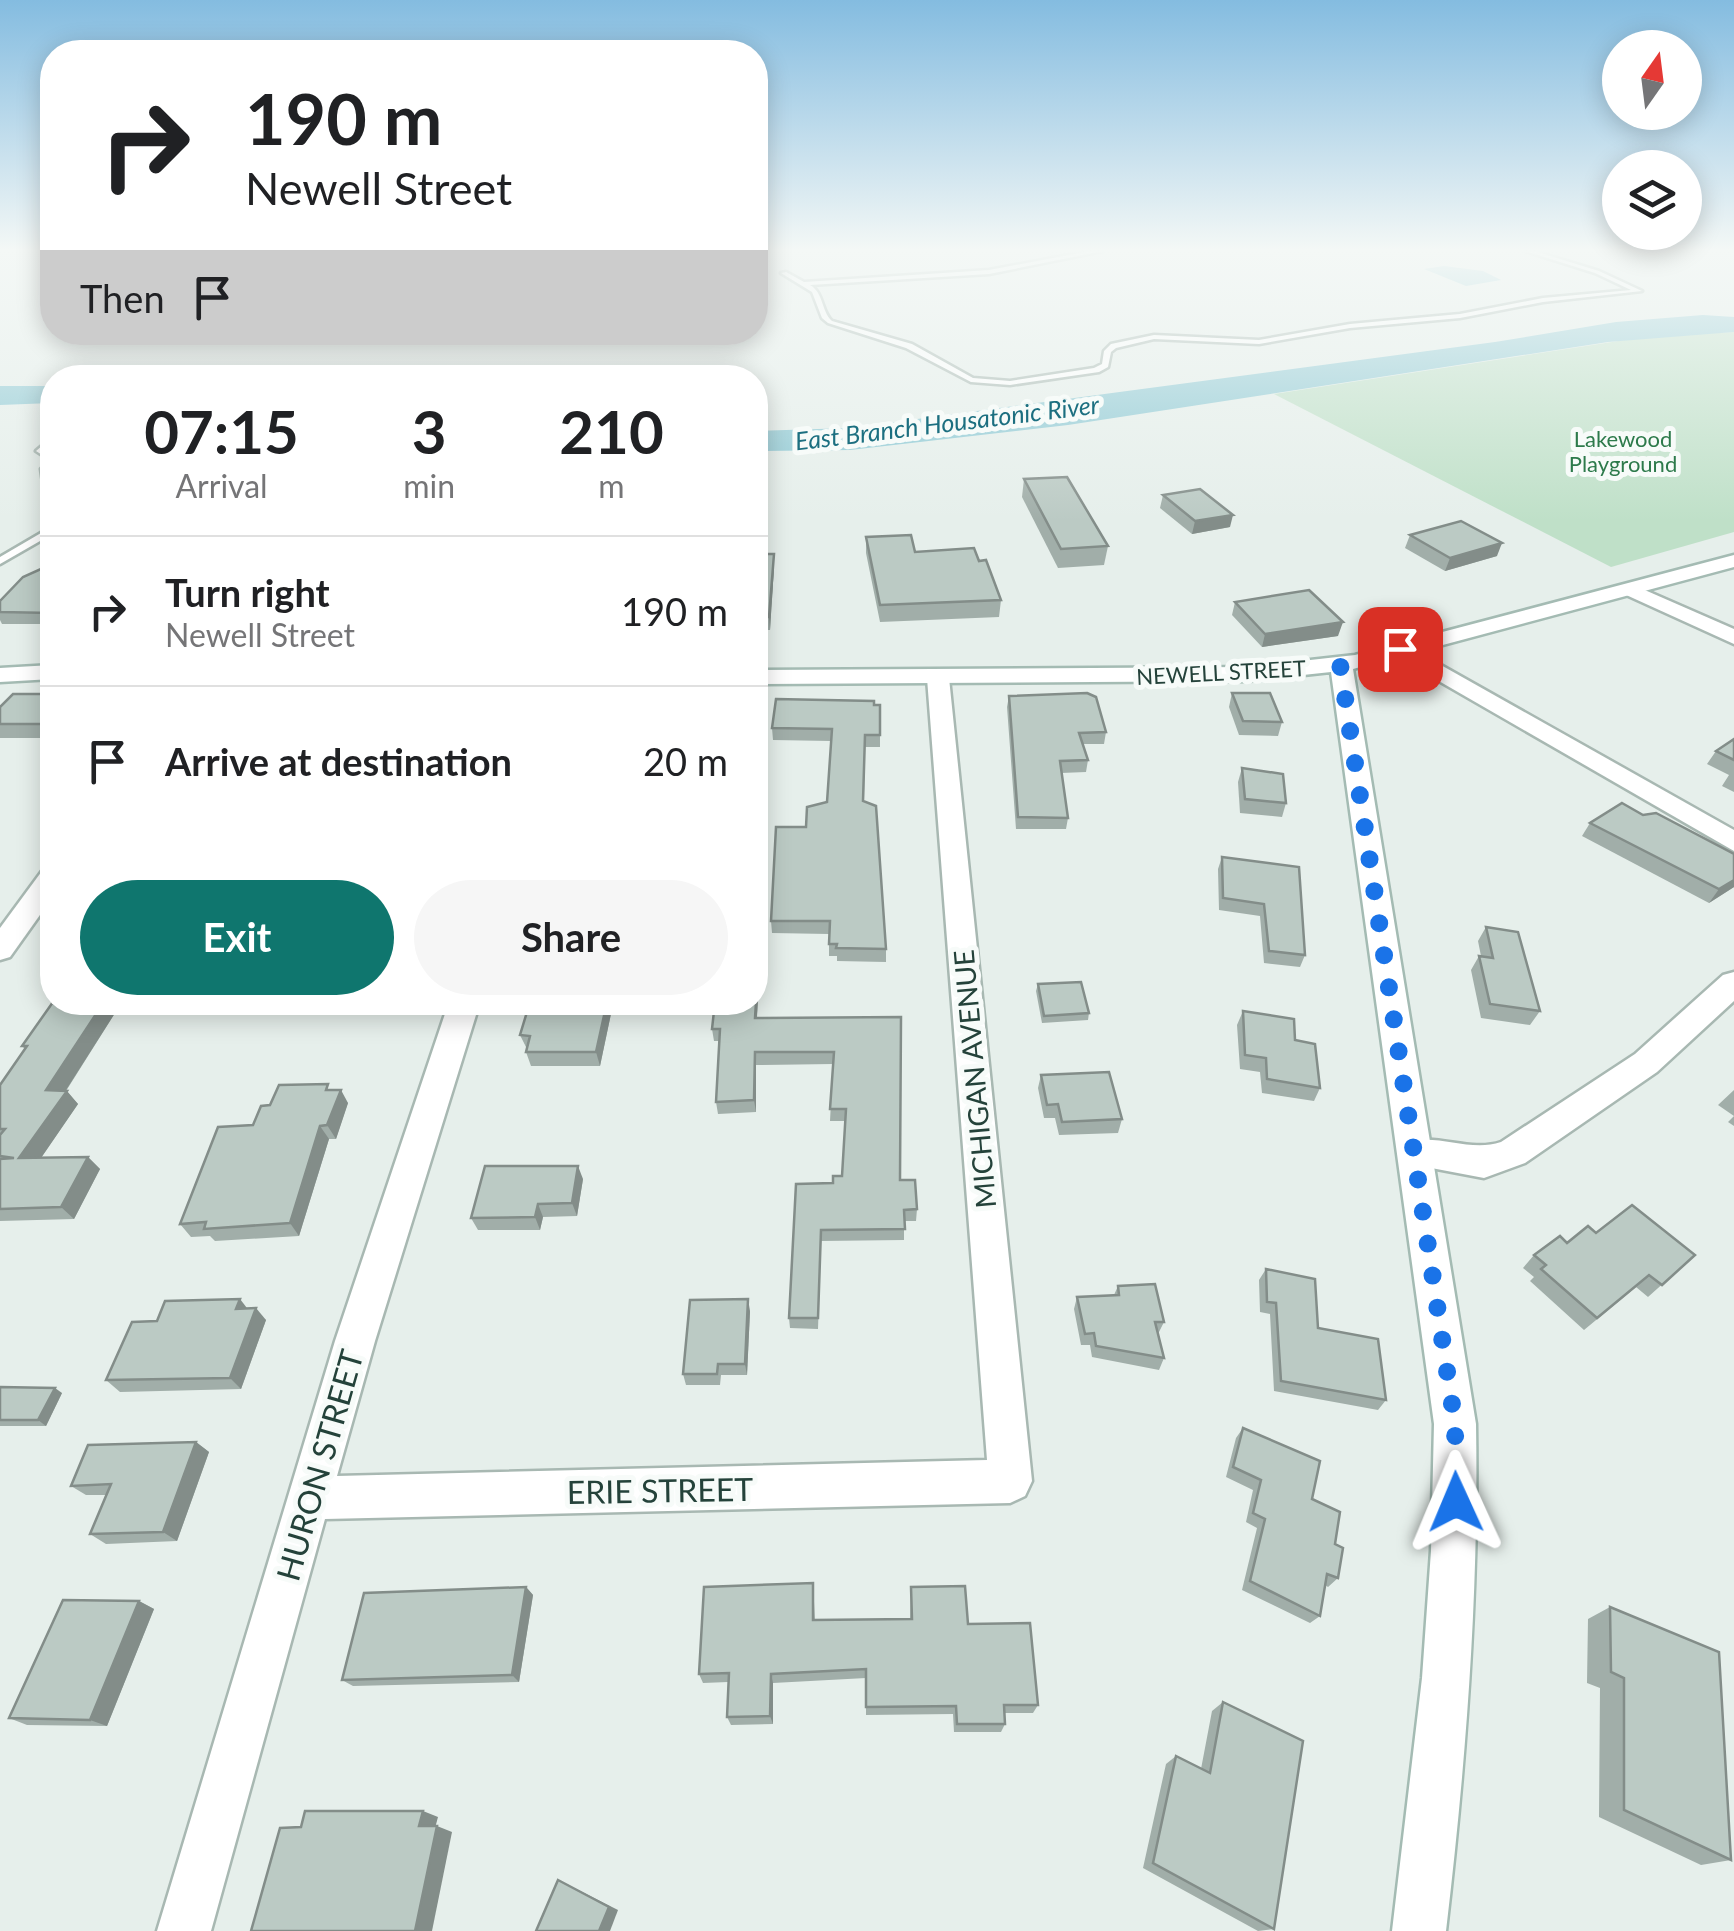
<!DOCTYPE html>
<style>
body{margin:0;font-family:Lato,sans-serif;background:#f6f6f6;color:#202124;height:100vh;display:flex;flex-direction:column;font-size:38px;white-space:nowrap}
*{box-sizing:border-box;margin:0}
p{font-size:32px;color:#757577}
.icon{flex:none;width:55px;height:55px;fill:none;stroke:currentColor;stroke-width:2;stroke-linecap:round;stroke-linejoin:round}
.map{position:relative;flex:1;overflow:hidden}
.sheet{position:absolute;left:40px;top:365px;width:728px;height:650px;display:flex;flex-direction:column;background:#fff;border-radius:40px;box-shadow:0 5px 25px #0003}
.sheet>*{flex:none}
.hud{position:absolute;left:40px;top:40px;width:728px;height:305px;border-radius:40px;box-shadow:0 5px 25px #0003;background:#fff;color:#202124;overflow:hidden}
.needle{width:65px;rotate:14deg}
.buttons{position:absolute;left:1602px;top:30px;display:grid;gap:20px}
.buttons a{display:grid;place-items:center;width:100px;height:100px;border-radius:50%;background:#fff;box-shadow:0 5px 25px #0003;font-size:50px}
.pin{position:absolute;display:grid;place-items:center;width:85px;height:85px;color:#fff;margin:-42px;border-radius:20px;box-shadow:0 5px 15px #0006}
.me{position:absolute;width:110px;margin:-55px;rotate:359deg;stroke-linejoin:round;filter:drop-shadow(0 0 8px #0008)}
.turn{display:flex;align-items:center;gap:35px;height:210px;padding:0 40px;font-size:45px}
.turn .icon{width:130px;height:130px;stroke-width:2.5}
.turn b{display:block;font-size:70px;line-height:85px}
.then{display:flex;align-items:center;height:95px;padding:0 40px;background:#0003;gap:20px;font-size:38px}
.eta{display:flex;justify-content:space-evenly;align-items:center;height:170px;text-align:center}
.eta b{font-size:60px;font-weight:700;line-height:70px}
.button{display:flex;gap:20px;margin-top:auto;padding:20px 40px}
.button a{flex:1;height:115px;border-radius:60px;background:#0f766e;color:#fff;font-size:40px;font-weight:700;line-height:115px;text-align:center}
.button a+a{background:#f6f6f6;color:#202124}
ul{padding:0;list-style:none}
li{display:flex;align-items:center;gap:30px;height:150px;padding:0 40px;border-top:2px solid #e0e0e0}
li div{flex:1}
li b{display:block;font-size:38px}
li em{font-style:normal}
.map>svg:first-child{display:block}
.green{fill:#bfe0c8}
.water{fill:#8ec9d4}
.lines{fill:none;stroke-linecap:round;stroke-linejoin:round}
.lane-casing{stroke:#a8b8b2;stroke-width:5}
.street-casing{stroke:#a8b8b2;stroke-width:5}
.secondary-casing{stroke:#a4bbb3;stroke-width:5}
.lane{fill:#fff;fill-rule:evenodd}
.street{fill:#fff;fill-rule:evenodd}
.secondary{fill:#fff;fill-rule:evenodd}
.wall{fill:#a1aea9}
.shaded-wall{fill:#838d89}
.building{fill:#bbcac4;stroke:#838d89;stroke-width:2.5}
.route{stroke:#1a73e8;stroke-width:18;stroke-dasharray:0 32.4}
.labels{text-anchor:middle;dominant-baseline:central;stroke-width:10;stroke-linejoin:round;paint-order:stroke}
.far-park-label{font-size:22px;fill:#2d7a4b;stroke:#f7fbf9}
.far-street-label{font-size:22px;fill:#24423a;stroke:#f7fbf9}
.far-water-label{font-size:25px;font-style:italic;fill:#1c6f80;stroke:#f7fbf9}
.street-label{font-size:28px;fill:#24423a;stroke:#f7fbf9}
.near-street-label{font-size:32px;fill:#24423a;stroke:#f7fbf9}
</style>
<div class="map">
<svg width="1734" height="1931" viewBox="0 0 1734 1931">
<rect width="100%" height="100%" fill="#e6efeb"/>
<polygon class="green" points="1734,332 1734,532 1611,567 1274,394 1651,336"/>
<g class="water">
<polygon points="1444,266 1483,271 1501,280 1466,286 1424,269"/>
<polygon points="1703,315 1734,317 1734,332 1608,342 1068,425 850,450 755,451 755,431 850,428 1495,342 1616,322"/>
<polygon points="0,386 52,386 52,403 0,405"/>
</g>
<g class="lines">
<g class="lane-casing">
<g id="lane">
<path d="M1090,251H1103L989,274L810,285C824,293 821,311 832,321L912,344L973,378L1010,381L1094,368L1102,364L1104,351L1111,344L1154,335L1259,340L1350,324L1460,314L1543,298L1631,290L1595,273L1525,251H1534L1599,271L1642,291L1543,302L1460,318L1350,328L1259,344L1154,339L1116,348L1111,352L1108,367L1099,372L1010,385L971,382L906,348L828,323L822,318L812,292L781,273L786,272L804,282L989,270Z"/>
<polygon points="49,440 52,440 52,446 46,451 52,455 52,466 49,469 52,487 52,514 47,511 41,469 50,460 36,451"/>
<polygon points="52,521 52,530 47,537 0,564 0,557 41,533"/>
</g>
</g>
<g class="street-casing">
<g id="street">
<polygon points="1631,584 1734,629 1734,644 1624,594 1621,590"/>
<polygon points="1400,642 1734,830 1734,851 1392,654 1389,649 1392,644"/>
<polygon points="938,671 949,678 1032,1481 1025,1496 1010,1503 325,1519 211,1931 157,1931 335,1341 449,1002 480,1002 375,1341 337,1476 987,1460 927,678"/>
<polygon points="52,869 52,898 10,957 0,960 0,928 42,871"/>
<path d="M1734,972V1001L1657,1072L1525,1163L1484,1178L1405,1163L1400,1153L1405,1143C1436,1132 1469,1153 1501,1142L1635,1054L1723,975Z"/>
</g>
</g>
<g class="secondary-casing">
<g id="secondary">
<path d="M1734,555V567L1353,669L1476,1424C1479,1594 1466,1762 1446,1931H1392L1422,1678L1431,1551L1434,1424L1331,672L1248,681L755,684V670L1248,667L1355,655Z"/>
<polygon points="52,665 52,679 0,682 0,668"/>
</g>
</g>
<use href="#lane" class="lane"/>
<use href="#street" class="street"/>
<use href="#secondary" class="secondary"/>
</g>
<g class="wall">
<polygon points="1024,479 1108,546 1104,565 1058,568 1022,497"/>
<polygon points="1163,495 1230,527 1192,534 1160,508"/>
<polygon points="1410,535 1497,556 1445,571 1405,548"/>
<polygon points="866,537 915,552 979,561 1001,600 999,617 880,622 866,553"/>
<polygon points="755,554 774,567 770,630 755,630"/>
<polygon points="52,564 52,624 2,624 0,620 0,601"/>
<polygon points="1235,602 1338,636 1262,647 1232,615"/>
<polygon points="1232,693 1282,722 1278,736 1239,735 1229,707"/>
<polygon points="52,694 52,738 0,738 0,707"/>
<polygon points="1009,696 1106,732 1104,744 1083,744 1088,760 1086,772 1061,773 1068,818 1066,829 1016,829 1007,707"/>
<polygon points="874,705 880,705 880,747 865,747 864,801 886,949 886,962 837,961 837,956 829,956 829,934 772,933 771,921 806,827 827,802 831,741 773,740 772,728"/>
<polygon points="1734,739 1734,792 1722,786 1729,775 1707,764 1716,751"/>
<polygon points="1242,768 1286,803 1282,817 1240,813 1238,782"/>
<polygon points="1643,815 1734,887 1709,903 1582,836 1590,823"/>
<polygon points="1222,857 1299,867 1305,955 1300,967 1264,963 1260,916 1219,910 1218,869"/>
<polygon points="1486,927 1540,1011 1530,1025 1481,1018 1471,970 1479,956 1481,956 1478,941"/>
<polygon points="1038,984 1089,1013 1088,1020 1042,1023 1036,991"/>
<polygon points="758,999 757,1018 901,1017 900,1180 917,1209 916,1221 904,1221 904,1240 821,1241 818,1329 790,1328 789,1318 833,1183 842,1176 845,1121 830,1121 833,1064 756,1065 756,1112 718,1114 716,1102 719,1041 714,1041 712,1029"/>
<polygon points="53,1002 122,1002 66,1091 78,1104 41,1158 88,1157 100,1169 74,1219 0,1221 0,1085 25,1049 22,1046"/>
<polygon points="530,1002 610,1002 612,1009 600,1066 531,1066 526,1052 527,1049 520,1035"/>
<polygon points="1243,1011 1295,1040 1320,1088 1314,1101 1262,1093 1260,1072 1240,1069 1237,1025"/>
<polygon points="1041,1075 1122,1119 1118,1133 1059,1135 1055,1118 1044,1118 1038,1088"/>
<polygon points="332,1090 348,1103 336,1139 329,1139 299,1236 215,1241 210,1236 191,1237 180,1224 253,1125 270,1105"/>
<polygon points="1734,1090 1734,1126 1728,1122 1734,1116 1718,1105"/>
<polygon points="583,1179 577,1216 543,1217 540,1230 478,1230 471,1218"/>
<polygon points="1596,1233 1695,1255 1648,1297 1636,1287 1584,1330 1530,1281 1534,1277 1523,1268 1534,1255"/>
<polygon points="1266,1269 1386,1400 1378,1410 1274,1391 1270,1314 1260,1312 1259,1280"/>
<polygon points="1118,1286 1164,1322 1158,1334 1164,1358 1159,1370 1092,1357 1090,1345 1081,1345 1074,1309 1077,1297 1114,1295"/>
<polygon points="248,1308 266,1320 241,1389 120,1392 106,1380 157,1321"/>
<polygon points="750,1311 747,1375 721,1375 720,1385 686,1385 683,1374"/>
<polygon points="0,1387 62,1393 46,1426 0,1426"/>
<polygon points="1243,1428 1312,1499 1335,1544 1338,1578 1328,1587 1325,1585 1320,1616 1310,1623 1242,1590 1257,1528 1246,1522 1253,1490 1226,1477 1236,1438"/>
<polygon points="196,1442 209,1452 177,1541 106,1544 90,1534 107,1495 86,1495 71,1486"/>
<polygon points="813,1583 815,1620 910,1619 911,1587 968,1624 1038,1705 1033,1713 1004,1713 1005,1724 1001,1732 954,1732 953,1714 866,1715 866,1678 773,1683 773,1724 731,1725 727,1717 728,1682 703,1683 699,1674"/>
<polygon points="526,1587 533,1595 519,1682 353,1686 342,1680"/>
<polygon points="139,1601 154,1609 107,1726 27,1725 9,1718"/>
<polygon points="1610,1607 1731,1860 1701,1865 1599,1817 1600,1688 1587,1683 1588,1619"/>
<polygon points="1223,1702 1274,1929 1258,1931 1143,1868 1166,1764 1176,1756 1201,1769 1212,1711"/>
</g>
<g class="shaded-wall">
<polygon points="1233,515 1230,527 1192,534 1195,521"/>
<polygon points="1502,543 1497,556 1445,571 1450,558"/>
<polygon points="774,554 774,567 770,630 769,617"/>
<polygon points="1343,622 1338,636 1262,647 1265,634"/>
<polygon points="1734,880 1734,887 1709,903 1719,889"/>
<polygon points="757,987 758,999 756,1030 755,1018"/>
<polygon points="104,1002 122,1002 59,1101 67,1091 78,1104 32,1171 19,1158 46,1090"/>
<polygon points="607,1002 610,1002 612,1009 600,1066 596,1052"/>
<polygon points="755,1052 756,1065 756,1112 754,1100"/>
<polygon points="341,1090 348,1103 336,1139 327,1125"/>
<polygon points="320,1126 329,1139 299,1236 290,1223"/>
<polygon points="88,1157 100,1169 74,1219 61,1207"/>
<polygon points="578,1166 583,1179 577,1216 572,1203"/>
<polygon points="538,1204 543,1217 540,1230 535,1217"/>
<polygon points="240,1299 250,1312 236,1309"/>
<polygon points="748,1299 750,1311 747,1375 745,1364"/>
<polygon points="256,1308 266,1320 241,1389 230,1378"/>
<polygon points="55,1388 62,1393 46,1426 38,1420"/>
<polygon points="196,1442 209,1452 177,1541 163,1532"/>
<polygon points="526,1587 533,1595 519,1682 512,1675"/>
<polygon points="139,1601 154,1609 107,1726 90,1720"/>
<polygon points="771,1674 773,1683 773,1724 770,1716"/>
<polygon points="423,1811 438,1817 434,1832 419,1826"/>
<polygon points="437,1826 452,1832 432,1931 415,1931"/>
<polygon points="558,1880 618,1910 610,1931 599,1931"/>
</g>
<g class="building">
<polygon points="1067,477 1108,546 1061,549 1024,479"/>
<polygon points="1200,489 1233,515 1195,521 1163,495"/>
<polygon points="1461,521 1502,543 1450,558 1410,535"/>
<polygon points="911,535 915,552 974,548 979,561 986,560 1001,600 880,605 866,537"/>
<polygon points="755,554 774,554 769,617 755,617"/>
<polygon points="52,564 52,613 0,612 0,601 23,577"/>
<polygon points="1309,590 1343,622 1265,634 1235,602"/>
<polygon points="1087,693 1096,697 1106,732 1079,733 1088,760 1060,761 1068,818 1018,817 1009,696"/>
<polygon points="1232,693 1270,693 1282,722 1243,721"/>
<polygon points="13,694 52,694 52,724 0,724 0,707"/>
<polygon points="776,699 874,701 874,705 880,705 880,735 865,735 863,801 876,806 886,949 836,948 837,944 829,944 830,921 771,921 776,827 806,827 807,807 827,802 832,729 772,728"/>
<polygon points="1734,739 1734,760 1716,751"/>
<polygon points="1242,768 1283,774 1286,803 1245,799"/>
<polygon points="1622,803 1643,815 1656,813 1734,854 1734,880 1719,889 1590,823"/>
<polygon points="1222,857 1299,867 1305,955 1269,951 1264,904 1223,898"/>
<polygon points="1486,927 1518,932 1540,1011 1490,1004 1479,956 1493,958"/>
<polygon points="1081,982 1089,1013 1044,1016 1038,984"/>
<polygon points="755,987 757,987 755,1018 901,1017 900,1180 915,1180 917,1209 904,1210 905,1229 821,1230 818,1318 789,1318 796,1184 833,1183 833,1176 842,1176 846,1109 830,1109 834,1052 755,1052 754,1100 716,1102 720,1029 712,1029 715,1002 755,1002"/>
<polygon points="53,1002 104,1002 46,1090 67,1091 19,1158 88,1157 61,1207 0,1209 0,1159 14,1158 0,1156 0,1135 5,1129 0,1129 0,1085 27,1046 22,1046"/>
<polygon points="530,1002 607,1002 596,1052 526,1052 530,1036 520,1035"/>
<polygon points="1243,1011 1294,1019 1295,1040 1315,1044 1320,1088 1267,1079 1266,1058 1245,1055"/>
<polygon points="1109,1072 1122,1119 1062,1122 1058,1104 1047,1105 1041,1075"/>
<polygon points="328,1084 326,1090 341,1090 327,1125 320,1126 290,1223 204,1229 206,1222 180,1224 218,1127 253,1125 261,1106 270,1105 279,1085"/>
<polygon points="485,1166 578,1166 572,1203 538,1204 535,1217 471,1218"/>
<polygon points="1632,1205 1695,1255 1662,1285 1649,1275 1597,1318 1541,1269 1546,1265 1534,1255 1560,1236 1567,1243 1588,1226 1596,1233"/>
<polygon points="1266,1269 1315,1279 1318,1328 1378,1339 1386,1400 1281,1381 1276,1303 1267,1302"/>
<polygon points="1155,1284 1164,1322 1155,1322 1164,1358 1096,1346 1094,1333 1085,1334 1077,1297 1119,1295 1118,1286"/>
<polygon points="240,1299 236,1309 256,1308 230,1378 106,1380 132,1322 157,1321 165,1301"/>
<polygon points="748,1299 745,1364 718,1364 717,1374 683,1374 690,1300"/>
<polygon points="0,1387 55,1388 38,1420 0,1420"/>
<polygon points="1243,1428 1320,1461 1312,1499 1340,1512 1335,1544 1343,1548 1338,1578 1327,1574 1320,1616 1250,1581 1265,1519 1253,1513 1261,1480 1233,1467"/>
<polygon points="196,1442 163,1532 90,1534 111,1484 71,1486 88,1445"/>
<polygon points="813,1583 813,1620 912,1619 911,1587 965,1586 968,1624 1030,1623 1038,1705 1004,1705 1005,1724 957,1724 956,1706 866,1707 866,1669 771,1674 770,1716 727,1717 729,1673 699,1674 704,1587"/>
<polygon points="526,1587 512,1675 342,1680 364,1593"/>
<polygon points="63,1600 139,1601 90,1720 9,1718"/>
<polygon points="1610,1607 1719,1652 1731,1860 1624,1810 1624,1678 1611,1672"/>
<polygon points="1223,1702 1303,1741 1274,1929 1153,1863 1176,1756 1210,1773"/>
<polygon points="305,1811 423,1811 419,1826 437,1826 415,1931 251,1931 280,1828 301,1827"/>
<polygon points="558,1880 609,1907 599,1931 536,1931"/>
</g>
<linearGradient id="sky" x2="0" y2="1"><stop stop-color="#84bce0"/><stop offset="0.48" stop-color="#f4f8f6"/><stop offset="1" stop-color="#f4f8f6" stop-opacity="0"/></linearGradient>
<rect width="1734" height="521" fill="url(#sky)"/>
<g class="lines">
<polyline class="route" points="1400,649 1340,664 1455,1424 1456,1502"/>
</g>
<g class="labels">
<g class="far-park-label">
<text x="1623" y="438">Lakewood<tspan x="1623" dy="25">Playground</tspan></text>
</g>
<g class="far-street-label">
<text transform="translate(1221 672) rotate(-3)">NEWELL STREET</text>
</g>
<g class="far-water-label">
<text transform="translate(947 422) rotate(-7)">East Branch Housatonic River</text>
</g>
<g class="street-label">
<text transform="translate(974 1079) rotate(-95)">MICHIGAN AVENUE</text>
</g>
<g class="near-street-label">
<text transform="translate(319 1465) rotate(-74)">HURON STREET</text>
<text transform="translate(660 1490) rotate(-1)">ERIE STREET</text>
</g>
</g>
</svg>
<div class="buttons">
<a><svg class="needle" viewBox="-14 -14 28 28"><path d="M0-13l5 13h-10z" fill="#e53935"/><path d="M0 13l5-13h-10z" fill="#757577"/></svg></a>
<a><svg class="icon" aria-label="layers" viewBox="0 0 24 24"><path d="M12 4l9 5-9 5-9-5zM3 14l9 5 9-5"/></svg></a>
</div>
<div class="pin" style="left:1400px;top:649px;background:#d93025"><svg class="icon" aria-label="arrive" viewBox="0 0 24 24"><path d="M6 21V4h12l-3 4 3 4H6"/></svg></div>
<svg class="me" style="left:1456px;top:1502px" viewBox="-20 -20 40 40"><path d="M0-17L14 15 0 8-14 15z" fill="#1a73e8" stroke="#fff" stroke-width="4"/></svg>
<div class="hud">
<div class="turn"><svg class="icon" aria-label="right" viewBox="0 0 24 24"><path d="M7 20v-9h11M14 6l5 5-5 5"/></svg><div><b>190 m</b>Newell Street</div></div>
<div class="then">Then<svg class="icon" aria-label="arrive" viewBox="0 0 24 24"><path d="M6 21V4h12l-3 4 3 4H6"/></svg></div>
</div>
<section class="sheet">
<div class="eta">
<div><b>07:15</b><p>Arrival</p></div>
<div><b>3</b><p>min</p></div>
<div><b>210</b><p>m</p></div>
</div>
<ul>
<li><svg class="icon" aria-label="right" viewBox="0 0 24 24"><path d="M7 20v-9h11M14 6l5 5-5 5"/></svg><div><b>Turn right</b><p>Newell Street</p></div><em>190 m</em></li>
<li><svg class="icon" aria-label="arrive" viewBox="0 0 24 24"><path d="M6 21V4h12l-3 4 3 4H6"/></svg><div><b>Arrive at destination</b></div><em>20 m</em></li>
</ul>
<div class="button"><a>Exit</a><a>Share</a></div>
</section>
</div>
